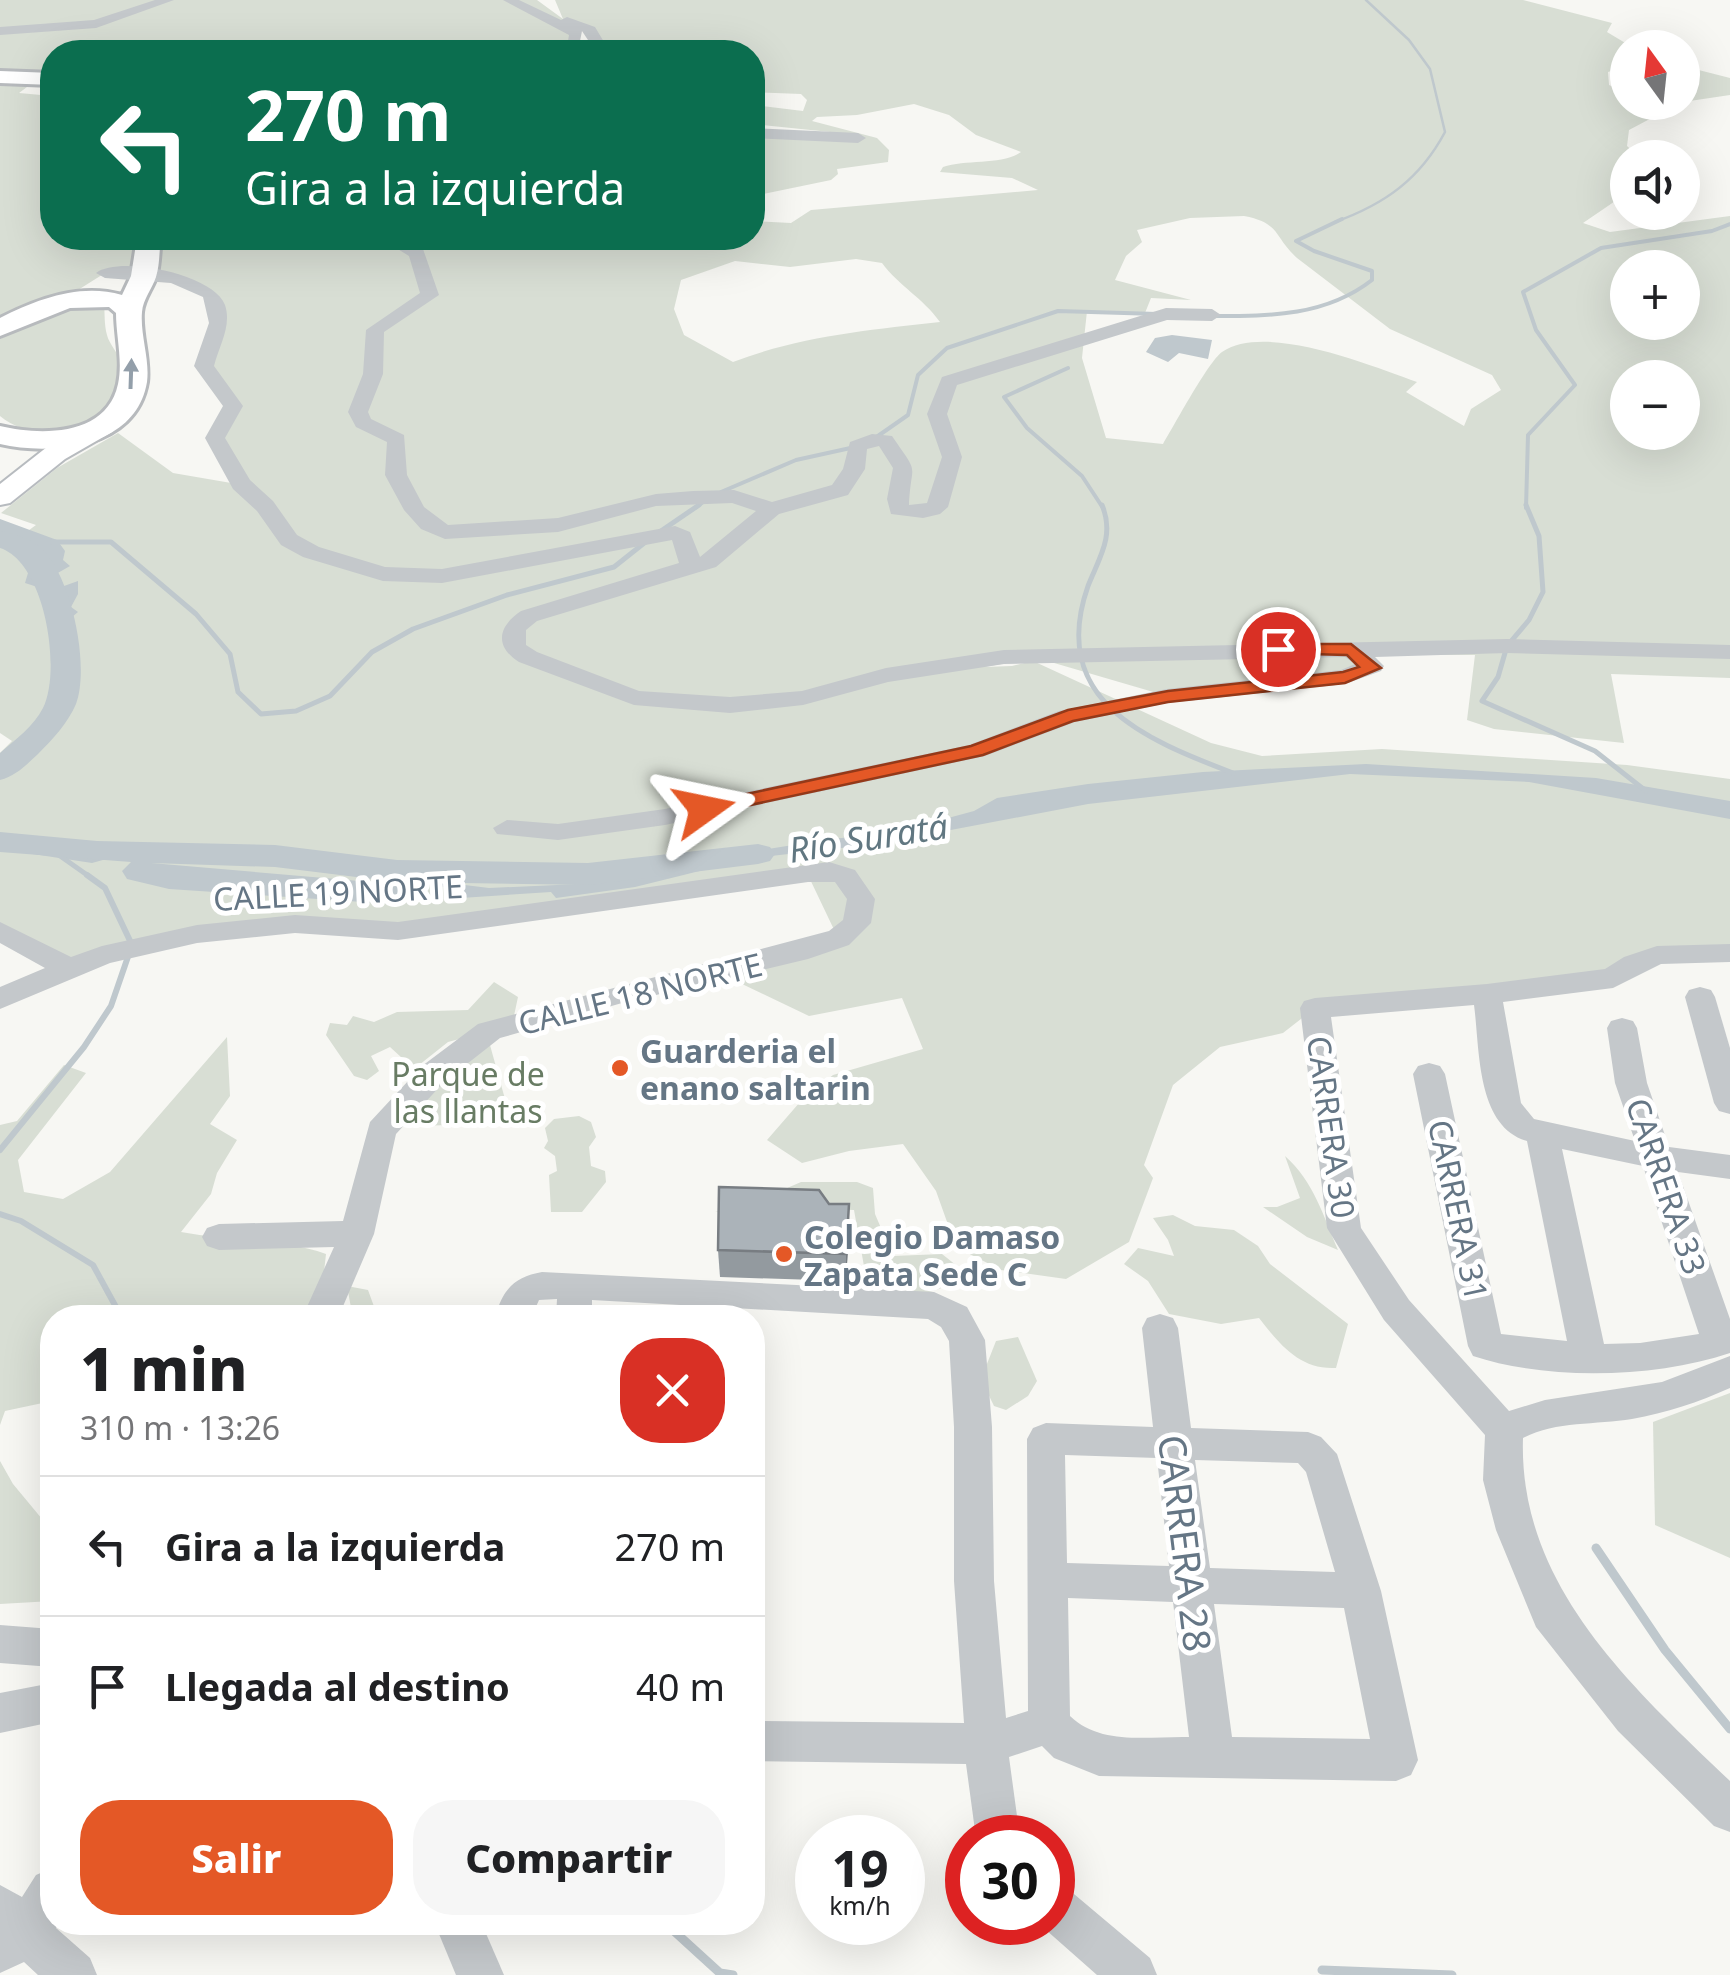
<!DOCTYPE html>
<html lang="es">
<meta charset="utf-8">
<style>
body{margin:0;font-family:"Noto Sans",sans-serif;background:#f6f6f6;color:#202124;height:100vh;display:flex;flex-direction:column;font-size:38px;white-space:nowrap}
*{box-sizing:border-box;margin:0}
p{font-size:32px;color:#757577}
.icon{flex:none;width:55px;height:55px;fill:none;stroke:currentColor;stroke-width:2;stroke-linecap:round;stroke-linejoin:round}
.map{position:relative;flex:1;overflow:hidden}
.side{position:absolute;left:40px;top:1305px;width:725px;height:630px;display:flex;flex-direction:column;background:#fff;border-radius:40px;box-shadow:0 10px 40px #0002}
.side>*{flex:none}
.banner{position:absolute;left:40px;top:40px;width:725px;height:210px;border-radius:40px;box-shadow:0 10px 40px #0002;background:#0b6e4f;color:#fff;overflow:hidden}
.needle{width:65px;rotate:345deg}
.tools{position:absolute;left:1610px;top:30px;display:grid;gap:20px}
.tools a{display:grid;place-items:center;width:90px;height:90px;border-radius:50%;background:#fff;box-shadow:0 10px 40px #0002;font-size:50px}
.speed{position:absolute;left:795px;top:1815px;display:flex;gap:20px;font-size:50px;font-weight:700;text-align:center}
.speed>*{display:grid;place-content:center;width:130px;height:130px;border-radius:50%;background:#fff;box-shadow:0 10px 40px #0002;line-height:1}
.speed small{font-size:25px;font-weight:400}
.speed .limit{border:15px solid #d22;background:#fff;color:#111}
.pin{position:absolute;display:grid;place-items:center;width:85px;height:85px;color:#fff;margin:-42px;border:5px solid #fff;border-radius:50%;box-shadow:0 2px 10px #0007}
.me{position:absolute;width:110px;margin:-55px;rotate:78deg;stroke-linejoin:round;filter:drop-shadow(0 0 8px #0008)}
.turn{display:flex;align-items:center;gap:35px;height:210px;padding:0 40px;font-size:45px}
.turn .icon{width:130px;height:130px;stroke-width:2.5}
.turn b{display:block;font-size:70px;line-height:85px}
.round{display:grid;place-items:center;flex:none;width:105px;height:105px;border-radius:40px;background:#f6f6f6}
.head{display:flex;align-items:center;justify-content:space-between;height:170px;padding:0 40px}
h1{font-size:60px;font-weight:800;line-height:75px}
.primary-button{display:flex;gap:20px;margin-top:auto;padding:20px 40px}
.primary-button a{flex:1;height:115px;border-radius:40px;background:#e45826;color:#fff;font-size:40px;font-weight:800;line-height:115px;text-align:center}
.primary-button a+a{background:#f6f6f6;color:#202124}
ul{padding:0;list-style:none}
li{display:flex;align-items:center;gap:30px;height:140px;padding:0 40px;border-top:2px solid #e0e0e0}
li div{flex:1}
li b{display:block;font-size:38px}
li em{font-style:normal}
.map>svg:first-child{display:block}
.green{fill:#d8ded4;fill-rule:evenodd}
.water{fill:#bfc8cd}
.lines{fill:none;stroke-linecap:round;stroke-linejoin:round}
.stream-far4{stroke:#bfc8cd;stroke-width:2.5}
.stream-far3{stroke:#bfc8cd;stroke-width:4}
.stream-far2{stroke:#bfc8cd;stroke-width:5}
.stream-far1{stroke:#bfc8cd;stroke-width:6}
.stream{stroke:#bfc8cd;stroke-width:9}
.river{fill:#bfc8cd;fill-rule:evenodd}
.major-casing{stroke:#b7bbbf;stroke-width:4}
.highway-casing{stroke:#b7babd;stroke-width:6}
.minor{fill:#c4c8cb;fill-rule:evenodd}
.major{fill:#fff;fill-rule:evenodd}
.highway{fill:#fff;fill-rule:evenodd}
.wall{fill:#939a9f}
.shaded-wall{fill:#787d82}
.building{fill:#abb3b9;stroke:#787d82;stroke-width:2.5}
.oneway{fill:#939faa}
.route{fill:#e45826;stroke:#943919;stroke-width:2.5}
.poi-dot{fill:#e45826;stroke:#fff;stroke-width:4}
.labels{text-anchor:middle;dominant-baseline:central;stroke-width:10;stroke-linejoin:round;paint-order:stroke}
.street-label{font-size:32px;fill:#657685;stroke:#fff}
.poi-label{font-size:32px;font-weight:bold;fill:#657685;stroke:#fff;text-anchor:start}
.park-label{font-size:32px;fill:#687c64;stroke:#fff}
.water-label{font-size:35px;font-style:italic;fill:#617781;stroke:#fff}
.near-street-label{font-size:38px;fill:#657685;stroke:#fff}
</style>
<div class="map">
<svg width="1730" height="1975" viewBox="0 0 1730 1975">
<rect width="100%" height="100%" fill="#f7f7f3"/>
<g class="green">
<path d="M0,0H537L563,19L555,0H1523L1612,23L1607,32L1632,47L1628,48L1627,66L1608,72L1609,85L1627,93L1628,102L1680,103L1629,130L1627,146L1639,157L1628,158L1627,193L1583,223L1610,232L1730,216V678L1611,674L1624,743L1494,729L1467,720L1475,655H1363L1374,667L1167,696L1037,658L984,667L1012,666L1033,661L1211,743L1262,756L1382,749L1627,765L1730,779V953L1693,949L1613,978L1315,1008L1283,1033L1220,1047L1173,1085L1144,1165L1153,1178L1129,1242L1066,1279L1001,1270L956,1247L936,1191L903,1144L849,1151L802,1163L767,1140L800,1102L833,1075L923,1049L902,998L809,1016L719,973L838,938L807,873L454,923L295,924L71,965L0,932V753L12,741L0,733V547H6L36,525L1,513L57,468L118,433L173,473L237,484L218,444L231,396L204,373L215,337L204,289L183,281L105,273L70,295L0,319ZM567,22L593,32L588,46L576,52H752L753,92L801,94L807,100L803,111L753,105V124L830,132L753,134V196L831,180L838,174L837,169L888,162L889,150L877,138L812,121L817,117L857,115L914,104L949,115L976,135L1021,152C1003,165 966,159 943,167L940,172L1012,178L1038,190L811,210L791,223L753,221L752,238H52V96L19,93L31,84H52V52H558L576,46ZM1244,216C1281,223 1273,236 1297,258L1390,329L1492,375L1501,390L1471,409L1464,426L1406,392L1417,382C1372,366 1266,322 1222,352C1208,362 1174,426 1163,444L1106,438L1082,358L1087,311L1145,313L1151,298L1191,300L1115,280L1126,256L1142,242L1137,230L1190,218ZM856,259L882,263C899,286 923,298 940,322C869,330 801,336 733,362L684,335L674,309L681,280L735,261L790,267ZM1628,268H1682V322H1628ZM1628,378H1682V432H1628Z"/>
<polygon points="1683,66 1730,78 1730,95 1683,102"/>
<path d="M104,304C105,314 104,324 107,335C109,344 119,353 120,363C127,426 41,451 0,416V339L66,307Z"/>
<polygon points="494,982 518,997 512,1025 448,1042 414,1069 390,1047 371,1056 379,1071 367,1080 354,1076 326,1035 330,1023 347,1025 353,1016 374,1022 397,1012 468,1010"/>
<path d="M227,1037L230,1096L210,1124L237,1140L217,1173L211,1194L181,1232C229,1241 280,1238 326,1254L322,1290L307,1317L52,1318V1401L5,1411L0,1425V1125L17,1121L64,1065L86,1073L18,1160L24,1192L63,1199L110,1172Z"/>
<polygon points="488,1038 505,1099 506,1123 390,1127"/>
<polygon points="579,1116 591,1122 596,1137 589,1147 591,1166 605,1171 606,1182 582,1212 551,1212 549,1175 557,1171 555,1156 544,1148 548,1141 545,1128 554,1119"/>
<path d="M1285,1156C1314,1182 1323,1215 1338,1250L1307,1237L1263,1207H1277L1300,1198Z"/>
<path d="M801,1182H857L873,1188L875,1214L893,1256L942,1254L966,1273C935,1298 902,1300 867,1283L854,1210L782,1208L715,1212L760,1200Z"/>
<path d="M1173,1215L1195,1226L1234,1230L1258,1246L1270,1264L1348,1324L1336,1368C1300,1370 1280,1345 1259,1318L1221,1324L1169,1314L1148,1281L1124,1264L1138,1248L1174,1256L1168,1240L1153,1218Z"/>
<polygon points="347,1286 368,1290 376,1312 412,1308 422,1317 347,1318 352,1313"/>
<polygon points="1018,1337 1037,1381 1028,1396 1006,1410 994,1406 981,1379 996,1341"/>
<polygon points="1730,1393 1730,1558 1655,1525 1653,1422"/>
<polygon points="0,1461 13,1484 52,1531 52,1601 0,1604"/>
</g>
<g class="water">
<polygon points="1172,335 1212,340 1208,359 1179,353 1168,362 1146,352 1155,338"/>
<path d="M0,519L57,540L65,551L63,560L70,566L56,574L64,586L78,581V594L71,607L78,612L72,617C69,695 69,719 0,764V759C35,735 57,715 61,671L51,661L62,653L57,623L67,615L60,609L59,594L25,583L28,573L22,558L0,544Z"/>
<path d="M1366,764L1596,778L1730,801V819L1529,782L1350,774L1088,804L877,844L752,858L635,887L556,898L551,892L461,898L444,887L415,882L229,859L110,858L92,863L0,849V843C19,847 38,854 56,855C83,856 100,842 127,855L237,857L489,888L600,883L738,854L830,839L889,834L974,811L997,798L1088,784L1203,772Z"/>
</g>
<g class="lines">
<path class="stream-far4" d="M1335,222C1385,204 1420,179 1445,132L1430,69L1409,40L1366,0"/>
<g class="stream-far3">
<path d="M1215,316C1271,316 1326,316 1372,280V271L1314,251L1296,241L1342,219"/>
<polyline points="1068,368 1004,397 1027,428 1082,476 1103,508"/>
<polyline points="875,438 908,415 918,375 947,348 1058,311 1157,314"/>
<polyline points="721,492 796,460 855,447"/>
<polyline points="695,508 706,500"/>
<polyline points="1526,508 1528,435 1575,385 1536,330 1523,292 1601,248 1712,231 1730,224"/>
</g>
<g class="stream-far2">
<path d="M1102,505C1115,536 1099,558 1088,586C1048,700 1144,739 1233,773"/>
<polyline points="1526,505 1539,536 1543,592 1529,620 1507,646 1498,677 1482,701 1595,751 1646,791"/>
<polyline points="658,533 699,505"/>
<polyline points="52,542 111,542 196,614 230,654 238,692 261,714 296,711 330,696 372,652 413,629 507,595 614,567 648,540"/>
<polyline points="46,846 90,877"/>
</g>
<g class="stream-far1">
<polyline points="0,1150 84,1047 111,1006 132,945 105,888 87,875"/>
<polyline points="0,1214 21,1221 93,1265 122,1318"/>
</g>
<g class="stream">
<polyline points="1596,1548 1665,1650 1730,1729"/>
<polyline points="664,1922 720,1973 733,1975"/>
<polyline points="1322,1970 1452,1975"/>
</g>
<g class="river">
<path d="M0,531C15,534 31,538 42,549C72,578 90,666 76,704C68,723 52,740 38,754C26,765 16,776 0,780V753C15,740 34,726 43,708C62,670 45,562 0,548Z"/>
<polygon points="0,832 97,841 275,845 397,860 588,863 758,844 770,847 775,854 770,861 758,864 588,885 397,882 275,867 151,863 406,885 411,893 406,901 393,904 169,889 127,879 122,871 131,862 0,852"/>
</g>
<g class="major-casing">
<polygon id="major" points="103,419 112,422 116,427 112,432 65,459 10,503 0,505 0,484 47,447"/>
</g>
<g class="highway-casing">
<g id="highway">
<polygon points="0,71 52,73 52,85 0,83"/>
<path d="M137,238H161C159,251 160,264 156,277C152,289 143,299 142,312C140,335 150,359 147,382C136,448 52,456 0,444V426C42,436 107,436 118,384C123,361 116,336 116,313L109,307L70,308L0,336V318C38,299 80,283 122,295L131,276Z"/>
</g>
</g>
<g class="minor">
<polygon points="155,0 174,0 96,28 0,35 0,27 94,20"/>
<polygon points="503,0 519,0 561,20 567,17 595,27 610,52 596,52 582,31 579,46 564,52 547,52 568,41 569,35"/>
<polygon points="752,128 858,133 866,138 858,143 752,138"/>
<path d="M380,238H401L423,249L439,295L384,332L383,374L368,412L371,419L404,435L407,475L424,507L448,525L558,518L656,494L693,491L734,490L772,502L832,485L843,469L850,442L872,434L892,436C921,478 911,459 909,505L927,503L942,457L927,414L942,377L1166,308L1212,309L1221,315L1212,321L1167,320L957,385L947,414L962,457L948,507L940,514L923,518L891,514L887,499L893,468L879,446L867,449L865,469L848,495L779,514L716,567L537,621L526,630V645L537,652L639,691L730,697L802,691L886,668L1004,650L1507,639L1730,645V659L1507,653L1375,657L1384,666L1381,671L1345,684L1167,703L1075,722L985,756L665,825L558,840L497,834L493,828L507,820L558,824L665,809L969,745L1059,711L1167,689L1341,670L1355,664L1345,657L1004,664L888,682L803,705L730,713L634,705L519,662C495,647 497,627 521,611L679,563L672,540L442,583L383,581L303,557L281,545L257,511L233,489L205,438L223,406L194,366L209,323L203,297L171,283L105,278L96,273C119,255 214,274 225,305C232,326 219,346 214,366L243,406L225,438L250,480L273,501L297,535L319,547L385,567L442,569L675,526L690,532L700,557L756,511L732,503L656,506L558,532L445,539L421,529L404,510L385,475L387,442L356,427L348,412L363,374L366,330L420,293L409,256Z"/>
<polygon points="829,862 855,870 875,899 871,923 849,945 808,959 622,1003 500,1038 444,1082 396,1134 374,1234 338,1318 302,1318 334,1247 219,1250 207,1246 202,1237 207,1228 219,1224 343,1221 370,1122 422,1066 478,1024 829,931 843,920 847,899 835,882 808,882 398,940 295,933 197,943 110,963 0,1009 0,987 45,968 0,943 0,922 71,957 102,946 197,925 295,915 398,922"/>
<path d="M1730,944V962L1661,964L1613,988L1503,1002L1521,1103L1534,1119L1635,1141L1615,1083L1607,1028L1611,1021L1622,1018L1633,1021L1637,1028L1647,1083L1669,1147L1730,1155V1179L1678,1172L1730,1319V1353C1655,1378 1549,1381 1473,1356L1468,1346L1413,1074L1418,1066L1429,1063L1440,1066L1445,1074L1501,1334L1567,1341L1527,1141C1476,1126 1480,1049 1474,1005L1331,1017L1361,1228L1409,1300L1509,1411L1545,1400L1662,1382L1730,1356V1388C1699,1402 1666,1413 1632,1419C1596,1425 1555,1421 1523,1438C1518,1585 1632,1687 1730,1781V1832L1714,1826L1618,1731L1536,1627L1496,1530L1483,1480L1485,1435L1384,1320L1327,1228L1300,1008L1304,1001L1315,998L1487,984L1605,969L1624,957L1657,946ZM1562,1149L1643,1166L1699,1334L1640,1343L1604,1344Z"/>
<polygon points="1700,987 1711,990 1715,997 1730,1048 1730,1114 1719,1111 1714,1103 1685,997 1689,990"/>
<path d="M542,1272L934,1292L967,1307L985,1340L992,1427L994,1581L1006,1718L1028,1711L1027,1439L1033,1428L1046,1423L1153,1427L1142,1328L1147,1318L1160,1314L1173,1318L1178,1328L1191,1428L1308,1432L1321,1437L1337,1454L1381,1591L1418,1760L1411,1775L1396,1781L1099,1776L1054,1758L1042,1746L1009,1757L1020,1838H976L966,1764L752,1761V1721L964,1723L954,1581V1427L949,1341L941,1327L928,1319L592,1300V1318H556L557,1299L539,1300L531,1318H495C502,1290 514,1277 542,1272ZM1065,1455L1157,1458L1169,1566L1067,1563ZM1195,1460L1298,1463L1306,1472L1335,1572L1210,1568ZM1068,1598L1173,1602L1189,1737C1149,1736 1101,1746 1070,1716ZM1214,1604L1344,1608L1370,1739L1232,1737Z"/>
<polygon points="0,1625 52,1629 52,1667 0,1663"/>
<polygon points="52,1683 52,1722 0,1733 0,1693"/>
<polygon points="52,1868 52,1922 59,1922 56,1928 90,1958 97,1975 38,1975 24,1962 0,1973 0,1885 22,1897 36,1875"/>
<polygon points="1052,1882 1068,1889 1150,1958 1157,1975 1097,1975 1037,1922 1052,1922"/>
<polygon points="434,1922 481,1922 504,1975 456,1975"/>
</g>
<use href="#major" class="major"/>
<use href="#highway" class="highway"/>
</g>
<polygon class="wall" points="849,1231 846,1281 720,1277 718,1250"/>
<polygon class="shaded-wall" points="849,1204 849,1231 846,1281 846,1254"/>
<polygon class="building" points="719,1187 819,1190 829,1204 849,1204 846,1254 718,1250"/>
<defs><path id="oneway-solid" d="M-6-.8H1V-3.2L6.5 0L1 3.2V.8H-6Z" transform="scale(2.5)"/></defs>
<use class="oneway" href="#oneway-solid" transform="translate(131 374) rotate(-88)"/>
<polygon class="route" points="1278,644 1351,644 1381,668 1345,683 1168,702 1073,721 983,755 704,815 694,809 704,803 971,746 1068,710 1168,691 1343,672 1359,667 1347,655 1271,653 1271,645"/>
<g class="poi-dot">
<circle cx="620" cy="1068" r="10"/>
<circle cx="784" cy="1254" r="10"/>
</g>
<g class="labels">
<g class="street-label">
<text transform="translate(338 892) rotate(-3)">CALLE 19 NORTE</text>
<text transform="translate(640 993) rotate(-14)">CALLE 18 NORTE</text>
<text transform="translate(1332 1127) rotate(82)">CARRERA 30</text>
<text transform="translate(1667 1186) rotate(71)">CARRERA 33</text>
<text transform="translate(1459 1210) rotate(78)">CARRERA 31</text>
</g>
<g class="poi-label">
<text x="640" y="1050">Guarderia el<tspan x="640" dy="37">enano saltarin</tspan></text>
<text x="804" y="1236">Colegio Damaso<tspan x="804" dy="37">Zapata Sede C</tspan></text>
</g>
<g class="park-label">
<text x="468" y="1073">Parque de<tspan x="468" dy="37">las llantas</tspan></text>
</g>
<g class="water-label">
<text transform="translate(868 837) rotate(-9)">Río Suratá</text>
</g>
<g class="near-street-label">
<text transform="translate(1186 1543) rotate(83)">CARRERA 28</text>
</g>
</g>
</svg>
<div class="tools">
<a><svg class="needle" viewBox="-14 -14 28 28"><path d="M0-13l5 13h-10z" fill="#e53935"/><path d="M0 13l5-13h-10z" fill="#757577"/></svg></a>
<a><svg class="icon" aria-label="sound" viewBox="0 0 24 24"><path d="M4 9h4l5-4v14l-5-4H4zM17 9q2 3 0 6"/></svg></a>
<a>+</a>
<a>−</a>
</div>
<div class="speed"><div>19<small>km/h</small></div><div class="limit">30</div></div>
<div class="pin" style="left:1278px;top:649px;background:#d93025"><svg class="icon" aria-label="arrive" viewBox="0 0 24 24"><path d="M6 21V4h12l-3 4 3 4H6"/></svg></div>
<svg class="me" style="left:704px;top:809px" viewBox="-20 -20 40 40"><path d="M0-17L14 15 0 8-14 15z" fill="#e45826" stroke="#fff" stroke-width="4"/></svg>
<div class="banner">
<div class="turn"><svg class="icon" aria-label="left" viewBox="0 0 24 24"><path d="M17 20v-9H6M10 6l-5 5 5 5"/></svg><div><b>270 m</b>Gira a la izquierda</div></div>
</div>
<section class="side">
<div class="head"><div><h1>1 min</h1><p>310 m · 13:26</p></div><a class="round" style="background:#d93025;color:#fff"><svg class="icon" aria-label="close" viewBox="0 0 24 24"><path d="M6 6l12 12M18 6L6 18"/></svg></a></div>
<ul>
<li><svg class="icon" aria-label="left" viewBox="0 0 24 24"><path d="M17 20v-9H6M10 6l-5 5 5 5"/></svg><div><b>Gira a la izquierda</b></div><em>270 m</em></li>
<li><svg class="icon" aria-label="arrive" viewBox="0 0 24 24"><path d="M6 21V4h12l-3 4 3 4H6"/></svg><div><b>Llegada al destino</b></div><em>40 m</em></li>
</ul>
<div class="primary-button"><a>Salir</a><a>Compartir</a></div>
</section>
</div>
